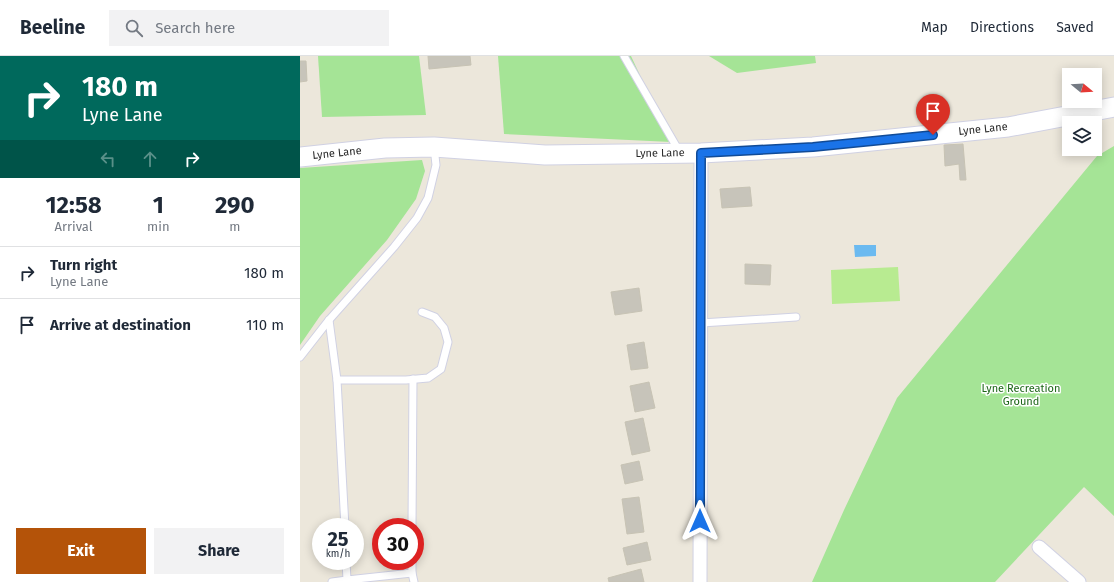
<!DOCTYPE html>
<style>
body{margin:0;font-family:"Fira Sans",sans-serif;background:#f2f2f3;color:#1f2937;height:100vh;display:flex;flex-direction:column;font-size:15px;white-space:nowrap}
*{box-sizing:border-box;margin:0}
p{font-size:13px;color:#747a83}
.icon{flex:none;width:22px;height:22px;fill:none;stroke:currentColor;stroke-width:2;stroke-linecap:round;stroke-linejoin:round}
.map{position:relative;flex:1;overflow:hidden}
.side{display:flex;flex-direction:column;background:#fff;width:300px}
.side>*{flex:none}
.hud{background:#00695c;color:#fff;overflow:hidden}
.needle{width:26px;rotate:108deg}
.fabs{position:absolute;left:762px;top:12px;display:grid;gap:8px}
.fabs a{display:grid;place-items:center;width:40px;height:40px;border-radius:0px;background:#fff;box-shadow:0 2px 10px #0003;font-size:20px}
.speed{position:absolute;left:12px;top:462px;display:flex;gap:8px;font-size:20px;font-weight:700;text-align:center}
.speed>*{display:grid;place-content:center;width:52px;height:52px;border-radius:50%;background:#fff;box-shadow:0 2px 10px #0003;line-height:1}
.speed small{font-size:10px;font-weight:400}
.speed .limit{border:6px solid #d22;background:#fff;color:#111}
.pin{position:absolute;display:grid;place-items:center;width:34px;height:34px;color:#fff;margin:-41px -17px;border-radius:50% 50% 50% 0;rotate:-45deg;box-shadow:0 0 4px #0007}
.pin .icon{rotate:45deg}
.me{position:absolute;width:44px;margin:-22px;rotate:0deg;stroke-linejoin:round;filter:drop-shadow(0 0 3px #0008)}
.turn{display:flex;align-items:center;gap:14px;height:84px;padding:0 16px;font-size:18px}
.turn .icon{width:52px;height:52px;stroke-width:2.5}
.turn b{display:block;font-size:28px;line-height:34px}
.lanes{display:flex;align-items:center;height:38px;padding:0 16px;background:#0003;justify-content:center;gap:20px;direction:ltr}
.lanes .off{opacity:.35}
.eta{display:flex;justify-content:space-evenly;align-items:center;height:68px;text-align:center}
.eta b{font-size:24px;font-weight:700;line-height:28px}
.action{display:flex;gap:8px;margin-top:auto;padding:8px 16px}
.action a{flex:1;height:46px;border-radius:0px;background:#b45309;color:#fff;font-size:16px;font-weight:700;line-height:46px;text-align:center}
.action a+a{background:#f2f2f3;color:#1f2937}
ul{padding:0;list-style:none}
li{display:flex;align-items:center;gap:12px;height:52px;padding:0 16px;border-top:1px solid #e0e1e3}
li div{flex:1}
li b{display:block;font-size:15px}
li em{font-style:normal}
header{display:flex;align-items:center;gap:24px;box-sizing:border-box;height:56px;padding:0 20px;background:#fff;border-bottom:1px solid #e0e1e3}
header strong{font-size:19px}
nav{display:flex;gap:22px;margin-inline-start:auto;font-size:14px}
.search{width:280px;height:36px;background:#f2f2f3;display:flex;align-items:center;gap:10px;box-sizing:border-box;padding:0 14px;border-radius:0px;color:#747a83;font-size:15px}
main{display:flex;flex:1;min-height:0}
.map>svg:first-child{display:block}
.green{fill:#a5e496}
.pitch{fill:#b8eb91}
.water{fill:#6bbaf0}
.building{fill:#c7c4ba;stroke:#c7c3b4}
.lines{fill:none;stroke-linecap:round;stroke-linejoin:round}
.lane-casing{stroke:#d0d1e3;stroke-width:9}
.street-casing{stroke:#d0d1e3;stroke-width:15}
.secondary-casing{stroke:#d0d1e3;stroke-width:21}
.lane{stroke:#fff;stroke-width:7}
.street{stroke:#fff;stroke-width:13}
.secondary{stroke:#fff;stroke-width:19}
.route-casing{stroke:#114b97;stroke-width:10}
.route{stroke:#1a73e8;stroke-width:7}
.labels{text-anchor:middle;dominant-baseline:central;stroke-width:3;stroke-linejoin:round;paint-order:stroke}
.street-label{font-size:11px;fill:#292929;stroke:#fff}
.park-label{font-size:11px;fill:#1d6718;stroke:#fff}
</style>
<header>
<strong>Beeline</strong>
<div class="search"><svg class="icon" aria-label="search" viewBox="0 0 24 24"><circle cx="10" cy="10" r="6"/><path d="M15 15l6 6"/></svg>Search here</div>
<nav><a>Map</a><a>Directions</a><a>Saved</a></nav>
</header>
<main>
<section class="side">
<div class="hud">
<div class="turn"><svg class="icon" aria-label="right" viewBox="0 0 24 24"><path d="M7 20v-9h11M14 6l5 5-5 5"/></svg><div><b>180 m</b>Lyne Lane</div></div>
<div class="lanes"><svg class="icon off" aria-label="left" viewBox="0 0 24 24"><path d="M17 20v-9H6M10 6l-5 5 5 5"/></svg><svg class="icon off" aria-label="ahead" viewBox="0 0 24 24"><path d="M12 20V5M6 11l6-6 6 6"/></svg><svg class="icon" aria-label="right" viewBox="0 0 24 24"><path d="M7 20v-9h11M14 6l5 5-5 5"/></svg></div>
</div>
<div class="eta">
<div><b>12:58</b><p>Arrival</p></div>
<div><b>1</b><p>min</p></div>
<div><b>290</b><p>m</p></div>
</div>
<ul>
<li><svg class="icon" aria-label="right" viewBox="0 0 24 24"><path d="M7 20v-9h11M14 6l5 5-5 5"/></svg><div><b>Turn right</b><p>Lyne Lane</p></div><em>180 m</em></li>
<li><svg class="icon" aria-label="arrive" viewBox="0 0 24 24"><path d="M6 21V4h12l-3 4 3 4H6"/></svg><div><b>Arrive at destination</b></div><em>110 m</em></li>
</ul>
<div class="action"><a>Exit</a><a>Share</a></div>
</section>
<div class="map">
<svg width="814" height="526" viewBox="0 0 814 526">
<rect width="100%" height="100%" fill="#ece7db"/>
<g class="green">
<polygon points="18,0 119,0 126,59 22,61"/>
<polygon points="198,0 331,0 371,86 204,78"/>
<polygon points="409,0 515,0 516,7 437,17"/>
<polygon points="814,90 814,460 784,431 695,526 512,526 544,454 597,342 797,100"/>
<polygon points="122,104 125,115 116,143 87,184 20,260 0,289 0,112"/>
</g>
<polygon class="pitch" points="598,211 600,245 532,248 531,214"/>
<polygon class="water" points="554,189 576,189 576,200 555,201"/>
<g class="building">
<polygon points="128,0 170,0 171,9 129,13"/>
<polygon points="0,5 6,5 7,25 0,26"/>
<polygon points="663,88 666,124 660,124 659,108 645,110 644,89"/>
<polygon points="450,131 452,150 422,152 420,133"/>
<polygon points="445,208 471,209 470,229 445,228"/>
<polygon points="339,232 342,255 315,259 311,236"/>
<polygon points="344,286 348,312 331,314 327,289"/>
<polygon points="349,326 355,352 335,356 330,330"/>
<polygon points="343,362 350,395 332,399 325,366"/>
<polygon points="339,405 343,424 325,428 321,409"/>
<polygon points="339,441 344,476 327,478 322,443"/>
<polygon points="347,486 351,504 327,509 323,492"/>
<polygon points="341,513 344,526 309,526 308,522"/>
</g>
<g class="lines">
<g class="lane-casing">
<g id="lane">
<polyline points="324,0 379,95"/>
<polyline points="29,264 37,324 45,471"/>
<polyline points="401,267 496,261"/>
<polyline points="0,301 29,264 94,191 117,162 128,142 136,109 134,91"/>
<polyline points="37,324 106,324 128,322 141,313 148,286 144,272 135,261 122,256"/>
<polyline points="112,471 113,323"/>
<polyline points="46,505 47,524 112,517"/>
<polyline points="112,505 112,517 114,526"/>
<polyline points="32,526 47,524 47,526"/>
</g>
</g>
<g class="street-casing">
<g id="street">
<polyline points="739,491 779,526"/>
<polyline points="400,526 401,97"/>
</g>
</g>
<g class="secondary-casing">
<polyline id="secondary" points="0,101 85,92 134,91 245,99 401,97 513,91 708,71 814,51"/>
</g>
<use href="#lane" class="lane"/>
<use href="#street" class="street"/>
<use href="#secondary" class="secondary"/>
</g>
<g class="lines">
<g class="route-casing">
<polyline id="route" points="400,465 401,97 513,91 633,79"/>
</g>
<use href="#route" class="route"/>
</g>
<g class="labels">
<g class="street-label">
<text transform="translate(683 73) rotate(-6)">Lyne Lane</text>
<text transform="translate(37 97) rotate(-6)">Lyne Lane</text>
<text transform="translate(360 97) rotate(-1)">Lyne Lane</text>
</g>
<g class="park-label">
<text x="721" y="332">Lyne Recreation<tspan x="721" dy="13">Ground</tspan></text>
</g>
</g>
</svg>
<div class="fabs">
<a><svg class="needle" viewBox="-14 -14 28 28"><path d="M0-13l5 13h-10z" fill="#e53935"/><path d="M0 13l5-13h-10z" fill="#747a83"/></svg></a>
<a><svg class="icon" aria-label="layers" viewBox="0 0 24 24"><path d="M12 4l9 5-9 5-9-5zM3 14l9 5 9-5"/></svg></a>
</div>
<div class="speed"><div>25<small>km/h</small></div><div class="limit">30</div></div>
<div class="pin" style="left:633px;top:79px;background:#d93025"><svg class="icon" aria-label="arrive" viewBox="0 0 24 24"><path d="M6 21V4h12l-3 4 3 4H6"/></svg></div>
<svg class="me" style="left:400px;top:465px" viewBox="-20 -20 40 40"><path d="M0-17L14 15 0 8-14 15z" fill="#1a73e8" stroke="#fff" stroke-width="4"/></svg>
</div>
</main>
